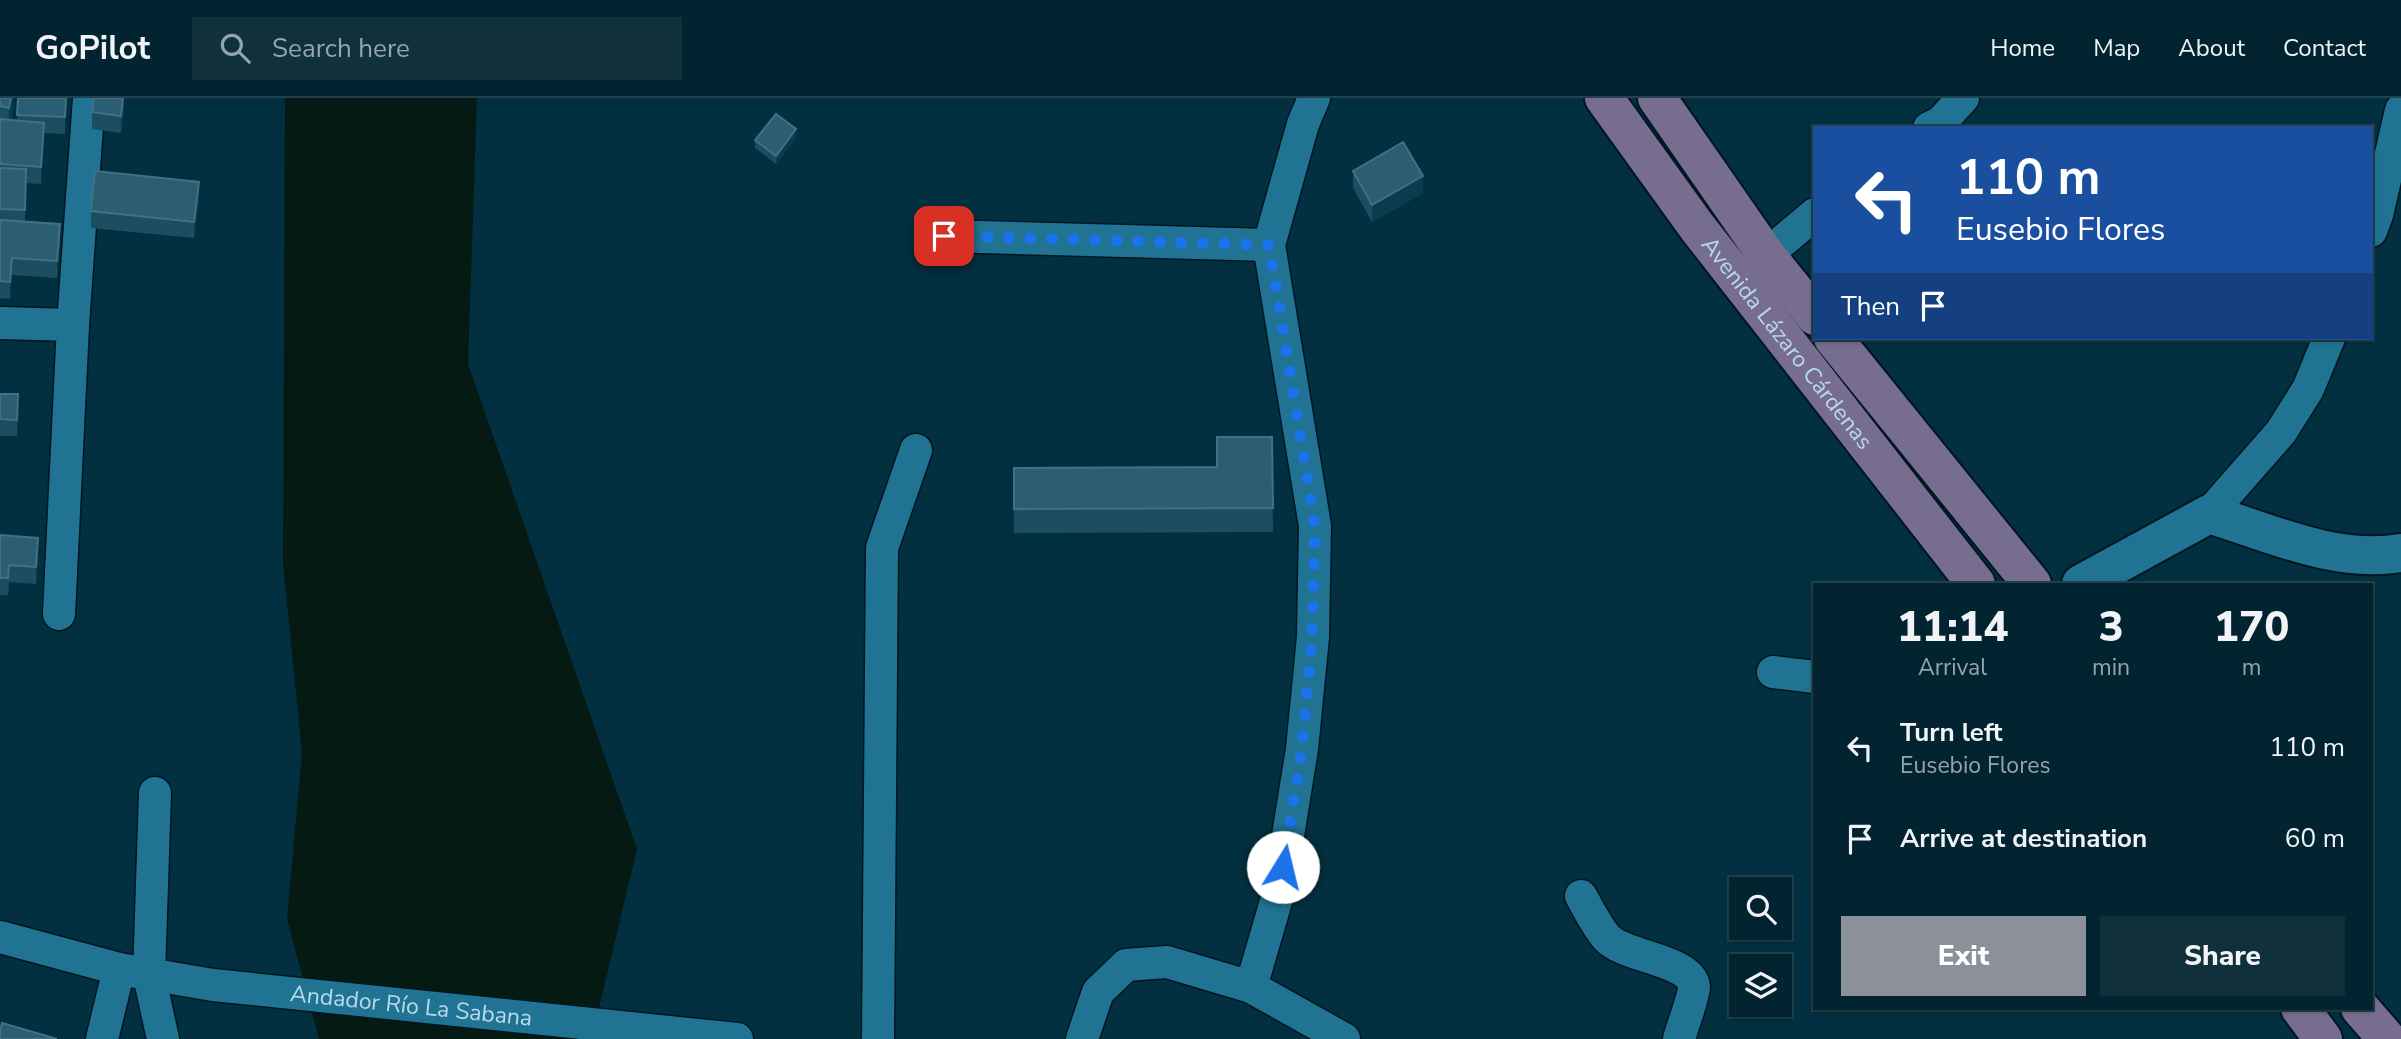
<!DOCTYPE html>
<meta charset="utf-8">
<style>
body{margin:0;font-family:"Nunito Sans",sans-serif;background:#10303c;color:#f1f3f6;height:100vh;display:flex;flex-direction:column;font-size:26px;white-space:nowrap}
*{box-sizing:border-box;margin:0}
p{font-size:23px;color:#96a4ab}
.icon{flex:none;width:38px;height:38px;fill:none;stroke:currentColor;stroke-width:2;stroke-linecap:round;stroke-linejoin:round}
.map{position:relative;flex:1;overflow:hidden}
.sheet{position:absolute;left:1813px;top:485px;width:560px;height:427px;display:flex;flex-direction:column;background:#022430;border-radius:0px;box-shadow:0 2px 5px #0004,0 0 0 2px #23414c}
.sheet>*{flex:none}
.top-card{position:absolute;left:1813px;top:28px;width:560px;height:214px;border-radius:0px;box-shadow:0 2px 5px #0004,0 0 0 2px #23414c;background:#1a4fa0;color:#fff;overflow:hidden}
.tools{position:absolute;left:1729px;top:779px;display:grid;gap:14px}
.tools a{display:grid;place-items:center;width:63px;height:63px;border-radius:0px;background:#022430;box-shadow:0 2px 5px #0004,0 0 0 2px #23414c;font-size:35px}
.pin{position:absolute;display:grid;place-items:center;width:60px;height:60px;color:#fff;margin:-30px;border-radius:14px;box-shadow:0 4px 10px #0006}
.me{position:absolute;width:77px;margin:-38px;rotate:9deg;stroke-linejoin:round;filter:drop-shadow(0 0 5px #0008)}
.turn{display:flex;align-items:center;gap:24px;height:147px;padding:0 28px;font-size:32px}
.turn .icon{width:91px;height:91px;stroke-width:2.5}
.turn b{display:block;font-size:49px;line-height:60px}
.then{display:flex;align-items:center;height:66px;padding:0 28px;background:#0003;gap:14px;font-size:26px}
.eta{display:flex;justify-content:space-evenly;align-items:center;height:119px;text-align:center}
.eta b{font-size:42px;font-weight:800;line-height:49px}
.cta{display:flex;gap:14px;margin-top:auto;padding:14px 28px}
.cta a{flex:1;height:80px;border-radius:0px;background:#8c9099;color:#fff;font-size:28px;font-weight:800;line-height:80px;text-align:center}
.cta a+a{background:#10303c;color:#f1f3f6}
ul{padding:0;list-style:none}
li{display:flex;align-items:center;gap:21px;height:91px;padding:0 28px}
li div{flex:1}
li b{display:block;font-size:26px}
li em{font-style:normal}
header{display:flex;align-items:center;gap:42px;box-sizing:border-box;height:98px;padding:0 35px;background:#022430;border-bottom:2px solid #23414c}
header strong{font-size:33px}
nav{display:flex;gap:38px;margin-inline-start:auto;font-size:24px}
.search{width:490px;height:63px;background:#10303c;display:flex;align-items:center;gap:18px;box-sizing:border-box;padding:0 24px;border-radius:0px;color:#96a4ab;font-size:26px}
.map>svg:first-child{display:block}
.water{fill:#051a13}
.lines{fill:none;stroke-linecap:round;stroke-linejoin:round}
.minor-casing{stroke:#001620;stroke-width:35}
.tertiary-casing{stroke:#001620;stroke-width:42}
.primary-casing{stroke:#001620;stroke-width:42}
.minor{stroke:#217393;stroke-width:32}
.tertiary{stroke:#217393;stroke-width:38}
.primary{stroke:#776d90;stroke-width:38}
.wall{fill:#1b4e63}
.shaded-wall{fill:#0a3c4f}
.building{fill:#2b5e72;stroke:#417185;stroke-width:2}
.route{stroke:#1a73e8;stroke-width:12;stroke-dasharray:0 21.6}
.labels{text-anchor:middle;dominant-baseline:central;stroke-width:5;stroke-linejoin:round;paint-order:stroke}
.street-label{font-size:23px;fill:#b6daec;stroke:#0c242f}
</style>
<header>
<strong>GoPilot</strong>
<div class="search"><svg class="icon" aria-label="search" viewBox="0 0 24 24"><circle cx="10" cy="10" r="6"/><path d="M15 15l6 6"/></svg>Search here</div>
<nav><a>Home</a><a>Map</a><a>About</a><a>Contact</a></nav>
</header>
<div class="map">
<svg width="2401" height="941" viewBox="0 0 2401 941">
<rect width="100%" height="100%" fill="#033040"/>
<polygon class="water" points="285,0 477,0 468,266 637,751 594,931 594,941 319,941 287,821 302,655 283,465"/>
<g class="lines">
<g class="minor-casing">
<g id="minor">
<polyline points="1929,30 1941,24 1963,0"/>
<polyline points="2371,133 2377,117 2401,12"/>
<polyline points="944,138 1269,147"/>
<polyline points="1766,157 1815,116"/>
<polyline points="0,225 73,227"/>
<polyline points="2209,416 2281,334 2308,291 2329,240"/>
<polyline points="59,516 73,227 89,0"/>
<polyline points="1773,574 1815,579"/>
<polyline points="155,695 149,877 163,941"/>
<path d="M1581,798C1589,812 1597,829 1607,840C1624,859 1692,862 1694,889C1694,898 1682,930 1679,941"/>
<path id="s1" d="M0,839L119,871L213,887L737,941"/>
<polyline points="1251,889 1279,793 1302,651 1313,539 1315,428 1269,147 1303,26 1314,0"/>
<polyline points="102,941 119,871"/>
<polyline points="878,941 882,450 916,352"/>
<polyline points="1082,941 1098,894 1126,867 1167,864 1251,889 1344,941"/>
</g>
</g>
<g class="tertiary-casing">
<path id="tertiary" d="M2081,486L2209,416C2270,435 2336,466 2401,455"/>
</g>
<g class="primary-casing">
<g id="primary">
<path id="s2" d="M1604,0L1697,129L1976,486"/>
<polyline points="1657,0 1766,157 1815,218"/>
<polyline points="1833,240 2032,486"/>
<polyline points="2300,910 2323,941"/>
<polyline points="2360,910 2387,941"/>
</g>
</g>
<use href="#minor" class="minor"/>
<use href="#tertiary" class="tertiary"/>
<use href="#primary" class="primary"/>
</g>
<g class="wall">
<polygon points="0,0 14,0 11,22 17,23 18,0 67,0 65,36 44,35 41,86 26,85 25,123 60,143 57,180 12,177 10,201 0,200"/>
<polygon points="124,0 124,10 121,35 92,31 92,14"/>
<polygon points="796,40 776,66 755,50 755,42"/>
<polygon points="1353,73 1423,95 1372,124 1353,90"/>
<polygon points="199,101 194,140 91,130 91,113"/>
<polygon points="0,296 18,313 17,338 0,338"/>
<polygon points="1272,339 1273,434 1014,435 1014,370 1217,369"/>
<polygon points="0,437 38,457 36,486 9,484 8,497 0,497"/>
</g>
<g class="shaded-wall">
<polygon points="11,0 14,0 9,33 9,10"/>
<polygon points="66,0 67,0 65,36 65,19"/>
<polygon points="123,0 124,0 124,10 121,35 121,18"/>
<polygon points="44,25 44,41 41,86 41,69"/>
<polygon points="796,31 796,40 776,66 776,58"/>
<polygon points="1423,78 1423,95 1372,124 1372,107"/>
<polygon points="199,84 199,101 194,140 194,124"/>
<polygon points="60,126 60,143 57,180 57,163"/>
<polygon points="12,160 12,177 10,201 10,184"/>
<polygon points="38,440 38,457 36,486 36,469"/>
</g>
<g class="building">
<polygon points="0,0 11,0 9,10 0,8"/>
<polygon points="18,0 66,0 65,19 17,17"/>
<polygon points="94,0 123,0 121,18 92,14"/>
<polygon points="776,16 796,31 776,58 755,42"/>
<polygon points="0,21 44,25 41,69 0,66"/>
<polygon points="1403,44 1423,78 1372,107 1353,73"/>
<polygon points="0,70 26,71 25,112 0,111"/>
<polygon points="95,73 199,84 194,124 91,113"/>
<polygon points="0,122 60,126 57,163 12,160 10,184 0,183"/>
<polygon points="0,296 18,296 17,322 0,321"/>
<polygon points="1217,339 1272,339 1273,410 1014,411 1014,370 1217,369"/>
<polygon points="0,437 38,440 36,469 9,467 8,480 0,480"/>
<polygon points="2,925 57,941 0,941 0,933"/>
</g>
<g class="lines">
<polyline class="route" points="944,138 1269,147 1315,428 1312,539 1302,651 1283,769"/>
</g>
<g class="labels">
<g class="street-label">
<text stroke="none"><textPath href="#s2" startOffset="306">Avenida Lázaro Cárdenas</textPath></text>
<text stroke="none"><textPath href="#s1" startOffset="418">Andador Río La Sabana</textPath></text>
</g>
</g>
</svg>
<div class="tools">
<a><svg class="icon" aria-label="search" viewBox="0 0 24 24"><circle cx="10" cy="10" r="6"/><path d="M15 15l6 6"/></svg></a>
<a><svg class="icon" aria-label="layers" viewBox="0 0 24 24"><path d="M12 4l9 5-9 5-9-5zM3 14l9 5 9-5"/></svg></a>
</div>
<div class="pin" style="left:944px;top:138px;background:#d93025"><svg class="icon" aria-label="arrive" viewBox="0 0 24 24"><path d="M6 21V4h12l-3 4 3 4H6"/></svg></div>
<svg class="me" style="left:1283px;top:769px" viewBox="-20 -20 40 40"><circle r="19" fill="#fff"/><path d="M0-13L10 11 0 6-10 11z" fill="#1a73e8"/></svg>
<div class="top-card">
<div class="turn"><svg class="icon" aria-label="left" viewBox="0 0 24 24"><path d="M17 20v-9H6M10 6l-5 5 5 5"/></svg><div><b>110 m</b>Eusebio Flores</div></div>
<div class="then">Then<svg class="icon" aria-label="arrive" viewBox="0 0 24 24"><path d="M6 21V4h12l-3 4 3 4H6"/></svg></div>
</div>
<section class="sheet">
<div class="eta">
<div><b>11:14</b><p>Arrival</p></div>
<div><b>3</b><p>min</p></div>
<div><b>170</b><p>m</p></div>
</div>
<ul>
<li><svg class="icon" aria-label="left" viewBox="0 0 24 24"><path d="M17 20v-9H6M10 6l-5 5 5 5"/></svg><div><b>Turn left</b><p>Eusebio Flores</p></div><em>110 m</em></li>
<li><svg class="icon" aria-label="arrive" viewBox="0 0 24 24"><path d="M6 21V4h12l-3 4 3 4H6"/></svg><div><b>Arrive at destination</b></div><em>60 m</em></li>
</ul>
<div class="cta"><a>Exit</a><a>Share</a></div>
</section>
</div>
